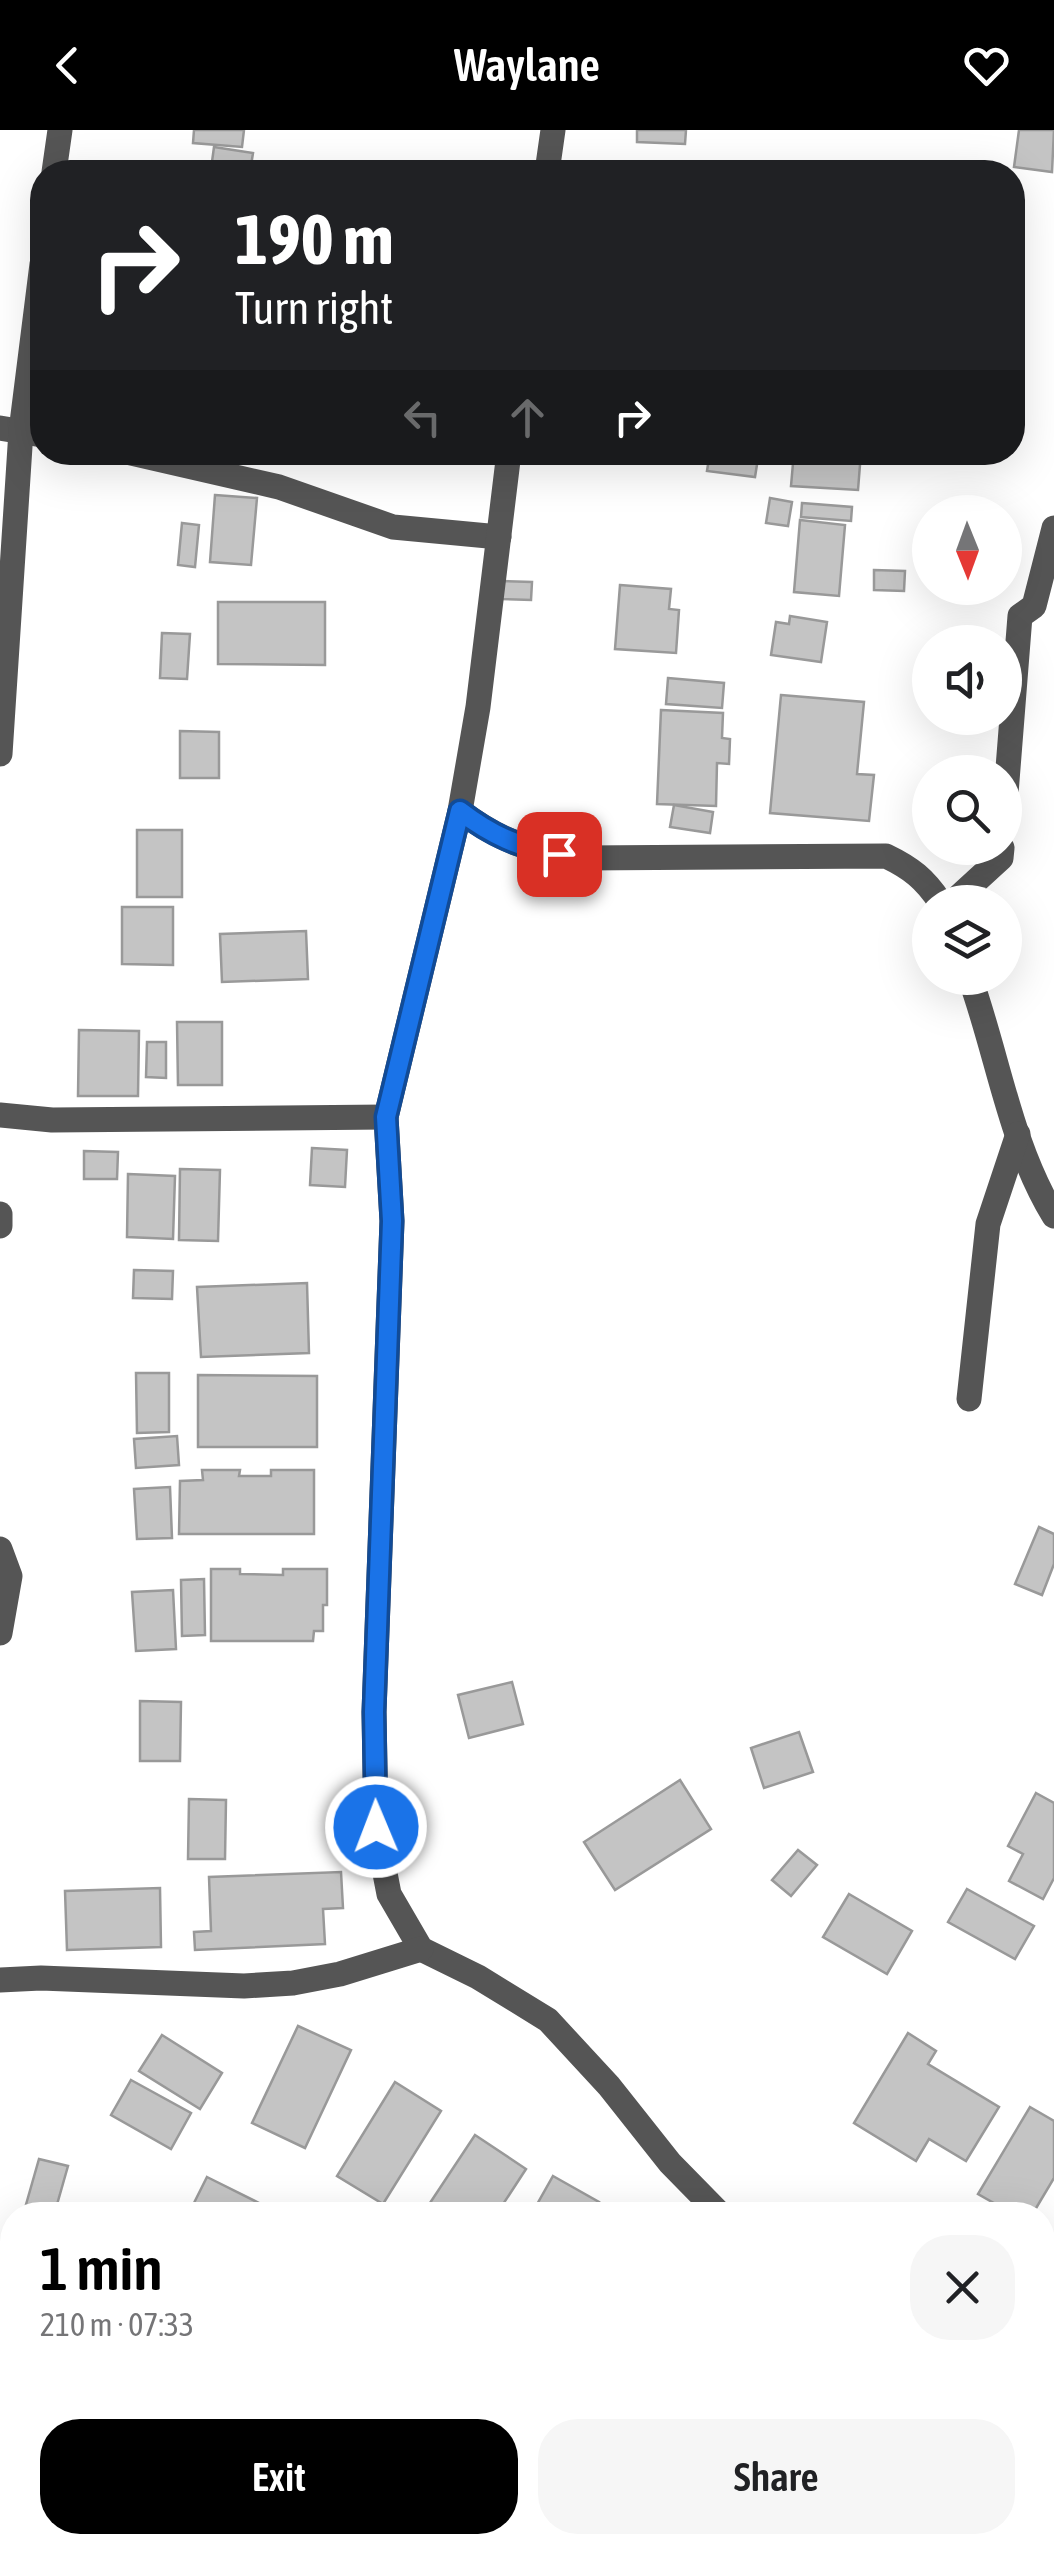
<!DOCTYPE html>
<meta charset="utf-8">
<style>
body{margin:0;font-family:"Asap Condensed",sans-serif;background:#f6f6f6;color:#202124;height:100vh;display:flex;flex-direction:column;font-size:38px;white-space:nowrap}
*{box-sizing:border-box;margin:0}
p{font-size:32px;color:#757577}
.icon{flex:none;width:55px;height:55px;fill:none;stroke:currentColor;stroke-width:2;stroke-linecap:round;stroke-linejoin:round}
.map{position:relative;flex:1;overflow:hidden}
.panel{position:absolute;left:0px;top:2072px;width:1055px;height:352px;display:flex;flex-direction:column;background:#fff;border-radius:40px 40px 0 0;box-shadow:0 10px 40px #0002}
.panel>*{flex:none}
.top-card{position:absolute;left:30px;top:30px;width:995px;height:305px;border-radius:40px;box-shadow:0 10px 40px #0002;background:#202124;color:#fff;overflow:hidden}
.needle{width:65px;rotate:179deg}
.controls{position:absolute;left:912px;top:365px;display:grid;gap:20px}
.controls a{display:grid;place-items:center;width:110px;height:110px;border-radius:50%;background:#fff;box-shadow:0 10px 40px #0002;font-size:50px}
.pin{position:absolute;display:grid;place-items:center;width:85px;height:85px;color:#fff;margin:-42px;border-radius:20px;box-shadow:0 5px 15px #0006}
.me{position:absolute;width:110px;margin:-55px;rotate:359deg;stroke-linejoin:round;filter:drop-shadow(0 0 8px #0008)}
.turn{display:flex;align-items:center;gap:35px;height:210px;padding:0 40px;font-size:45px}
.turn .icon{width:130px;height:130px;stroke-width:2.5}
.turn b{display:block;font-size:70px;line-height:85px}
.lanes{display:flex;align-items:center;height:95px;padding:0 40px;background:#0003;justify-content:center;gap:50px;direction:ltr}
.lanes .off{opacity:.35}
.round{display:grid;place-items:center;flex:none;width:105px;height:105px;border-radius:40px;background:#f6f6f6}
.summary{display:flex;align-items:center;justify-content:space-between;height:170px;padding:0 40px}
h1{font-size:60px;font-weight:600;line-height:75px;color:#000}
.action{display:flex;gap:20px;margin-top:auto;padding:20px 40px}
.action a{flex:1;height:115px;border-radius:40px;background:#000;color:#fff;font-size:40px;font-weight:600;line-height:115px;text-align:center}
.action a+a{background:#f6f6f6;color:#202124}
header{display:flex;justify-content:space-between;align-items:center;height:130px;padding:0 40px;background:#000;color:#fff;font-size:45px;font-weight:600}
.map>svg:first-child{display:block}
.building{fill:#c4c4c4;stroke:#999;stroke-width:2.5}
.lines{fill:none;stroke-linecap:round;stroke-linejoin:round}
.minor{stroke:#555;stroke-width:25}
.route-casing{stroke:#114b97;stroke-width:25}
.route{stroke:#1a73e8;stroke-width:18}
</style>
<header><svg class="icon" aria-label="back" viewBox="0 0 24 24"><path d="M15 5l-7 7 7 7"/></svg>Waylane<svg class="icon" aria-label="heart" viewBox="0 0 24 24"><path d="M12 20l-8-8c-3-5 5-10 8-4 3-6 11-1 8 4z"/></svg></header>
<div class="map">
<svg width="1054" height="2423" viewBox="0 0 1054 2423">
<rect width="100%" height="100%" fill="#fff"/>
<g class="building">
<polygon points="194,0 244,0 242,17 193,13"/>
<polygon points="637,0 686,0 685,14 637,12"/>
<polygon points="1019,0 1054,0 1052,42 1014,37"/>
<polygon points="214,17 253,23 250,42 211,39"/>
<polygon points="710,322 759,322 755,347 707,341"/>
<polygon points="794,322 861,322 858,360 791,356"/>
<polygon points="215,365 257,368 251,435 210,432"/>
<polygon points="770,368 792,372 788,396 766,393"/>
<polygon points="802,373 852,377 851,391 801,387"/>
<polygon points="800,390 845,395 839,466 794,462"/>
<polygon points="182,393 199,395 195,437 178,435"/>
<polygon points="874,440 905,441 904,461 874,460"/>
<polygon points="501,451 532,452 531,470 501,469"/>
<polygon points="620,455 671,459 669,479 679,480 676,523 615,519"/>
<polygon points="218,472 325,472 325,535 218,534"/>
<polygon points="790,486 827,492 821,532 771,525 776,492 789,494"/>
<polygon points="162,503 190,504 187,549 160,548"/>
<polygon points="668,548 724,553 722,578 666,574"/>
<polygon points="781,565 864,572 857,644 874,645 869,691 770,683"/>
<polygon points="661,580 723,583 722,608 730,609 729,634 717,633 716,676 657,674"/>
<polygon points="180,601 219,602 219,648 180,648"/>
<polygon points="674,675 713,682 710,703 670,697"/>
<rect x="137" y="700" width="45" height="67"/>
<polygon points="122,777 173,777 173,835 122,834"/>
<polygon points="306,801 308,849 222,852 220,804"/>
<polygon points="177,892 222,892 222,955 178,955"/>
<polygon points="79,900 139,901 138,966 78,966"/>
<polygon points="147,912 166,912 166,948 146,947"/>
<polygon points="312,1018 347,1020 345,1057 310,1055"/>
<polygon points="84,1021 118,1022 117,1049 84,1049"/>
<polygon points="180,1039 220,1040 218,1111 179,1110"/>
<polygon points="128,1044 175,1046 173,1109 127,1107"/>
<polygon points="134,1140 173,1141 172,1169 133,1168"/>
<polygon points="307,1153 309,1223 201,1227 197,1157"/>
<polygon points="136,1243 169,1243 169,1302 137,1303"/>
<polygon points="198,1245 317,1246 317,1317 198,1317"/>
<polygon points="177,1306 179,1335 136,1338 134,1309"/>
<polygon points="202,1340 240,1340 239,1346 271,1346 271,1340 314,1340 314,1404 179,1404 180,1351 203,1350"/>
<polygon points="170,1357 172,1408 137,1409 134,1359"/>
<polygon points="1039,1397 1054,1404 1054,1434 1042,1465 1015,1454"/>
<polygon points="211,1439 240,1439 240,1444 283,1445 283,1439 327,1439 327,1475 323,1475 323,1501 314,1501 313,1511 211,1511"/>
<polygon points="204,1449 205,1505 182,1506 181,1450"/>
<polygon points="173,1460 176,1519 136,1521 132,1462"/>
<polygon points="512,1552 523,1594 469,1608 458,1565"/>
<polygon points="140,1571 181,1572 180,1631 140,1631"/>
<polygon points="799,1602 813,1642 764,1658 751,1618"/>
<polygon points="680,1650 711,1699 615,1760 584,1712"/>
<polygon points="1036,1663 1054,1673 1054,1748 1043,1769 1009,1751 1023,1724 1008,1716"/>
<polygon points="189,1669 226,1670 225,1729 188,1729"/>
<polygon points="798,1720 817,1735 791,1766 772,1750"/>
<polygon points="341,1742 343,1778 323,1779 325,1814 195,1820 194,1802 211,1801 209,1747"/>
<polygon points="160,1758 161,1817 67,1820 65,1761"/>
<polygon points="967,1759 1034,1796 1015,1829 948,1792"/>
<polygon points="849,1764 912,1801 887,1844 823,1807"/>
<polygon points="298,1896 351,1920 305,2018 252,1993"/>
<polygon points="908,1903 936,1921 928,1934 999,1977 966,2031 929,2009 916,2031 854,1993"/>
<polygon points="162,1905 222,1943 200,1979 139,1941"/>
<polygon points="131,1950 191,1983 171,2019 111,1985"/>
<polygon points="395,1952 441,1981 383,2074 337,2046"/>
<polygon points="1030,1977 1054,1991 1054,2048 1032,2085 1015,2085 978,2064"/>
<polygon points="475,2005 526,2039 496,2085 422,2085"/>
<polygon points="39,2029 68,2036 54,2085 25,2078"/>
<polygon points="553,2046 599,2072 592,2085 531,2085"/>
<polygon points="207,2047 259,2073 252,2085 188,2085"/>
<polygon points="638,2412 654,2412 667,2421 631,2423"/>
<polygon points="711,2412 720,2412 741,2423 705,2423"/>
<polygon points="746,2412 781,2412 772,2423 759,2423"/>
<polygon points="803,2412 820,2412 838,2423 797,2423"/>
</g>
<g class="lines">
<g class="minor">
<polyline points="54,42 60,0"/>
<polyline points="547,42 553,0"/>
<polyline points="0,298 42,305"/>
<polyline points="127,322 279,357 393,397 499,407"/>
<polyline points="509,322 478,577 460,681 386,987 392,1091 374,1582 376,1697 389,1764 421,1819 478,1847 548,1890 609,1956 670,2033 721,2085"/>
<polyline points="0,624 21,301 42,134"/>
<polyline points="1005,676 1020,486 1034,476 1054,398"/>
<path d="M460,681C504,714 530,720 583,728L886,726C911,738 925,749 940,772"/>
<polyline points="953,772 1001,728 1002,718"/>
<path d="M970,848C998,926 1010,1014 1054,1086"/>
<polyline points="0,985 52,990 386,987"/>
<polyline points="0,1084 0,1096"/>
<polyline points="969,1269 988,1094 1018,1004"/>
<polyline points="0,1419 10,1446 0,1503"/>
<polyline points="0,1850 41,1848 244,1856 293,1853 340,1844 421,1819"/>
<polyline points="1042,2318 1054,2324"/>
<polyline points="876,2423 877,2412"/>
</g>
</g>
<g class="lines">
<g class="route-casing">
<path id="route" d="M376,1697L374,1582L392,1091L386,987L460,681C491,705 520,718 559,724"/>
</g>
<use href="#route" class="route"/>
</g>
</svg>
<div class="controls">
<a><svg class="needle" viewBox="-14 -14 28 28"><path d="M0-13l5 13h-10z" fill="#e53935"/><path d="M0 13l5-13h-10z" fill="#757577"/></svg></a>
<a><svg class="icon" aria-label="sound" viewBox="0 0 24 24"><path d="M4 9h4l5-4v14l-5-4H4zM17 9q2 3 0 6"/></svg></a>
<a><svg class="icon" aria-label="search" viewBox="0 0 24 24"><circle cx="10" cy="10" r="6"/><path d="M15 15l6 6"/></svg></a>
<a><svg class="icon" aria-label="layers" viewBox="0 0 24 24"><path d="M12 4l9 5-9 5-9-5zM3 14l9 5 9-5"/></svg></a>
</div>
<div class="pin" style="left:559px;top:724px;background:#d93025"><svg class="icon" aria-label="arrive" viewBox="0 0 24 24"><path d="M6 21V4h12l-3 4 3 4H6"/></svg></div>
<svg class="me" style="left:376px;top:1697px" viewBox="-20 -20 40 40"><circle r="17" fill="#1a73e8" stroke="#fff" stroke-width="3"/><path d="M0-11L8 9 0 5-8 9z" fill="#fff"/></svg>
<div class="top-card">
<div class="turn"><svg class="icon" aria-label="right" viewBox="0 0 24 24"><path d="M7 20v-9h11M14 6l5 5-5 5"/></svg><div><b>190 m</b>Turn right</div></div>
<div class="lanes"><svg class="icon off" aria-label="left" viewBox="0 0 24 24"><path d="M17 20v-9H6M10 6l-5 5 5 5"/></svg><svg class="icon off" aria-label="ahead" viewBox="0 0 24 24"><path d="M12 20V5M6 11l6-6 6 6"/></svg><svg class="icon" aria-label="right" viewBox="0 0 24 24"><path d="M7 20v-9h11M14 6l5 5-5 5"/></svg></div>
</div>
<section class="panel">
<div class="summary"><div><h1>1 min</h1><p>210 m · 07:33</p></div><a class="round"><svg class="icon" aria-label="close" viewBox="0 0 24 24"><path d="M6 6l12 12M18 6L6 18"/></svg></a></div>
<div class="action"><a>Exit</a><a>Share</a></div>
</section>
</div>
